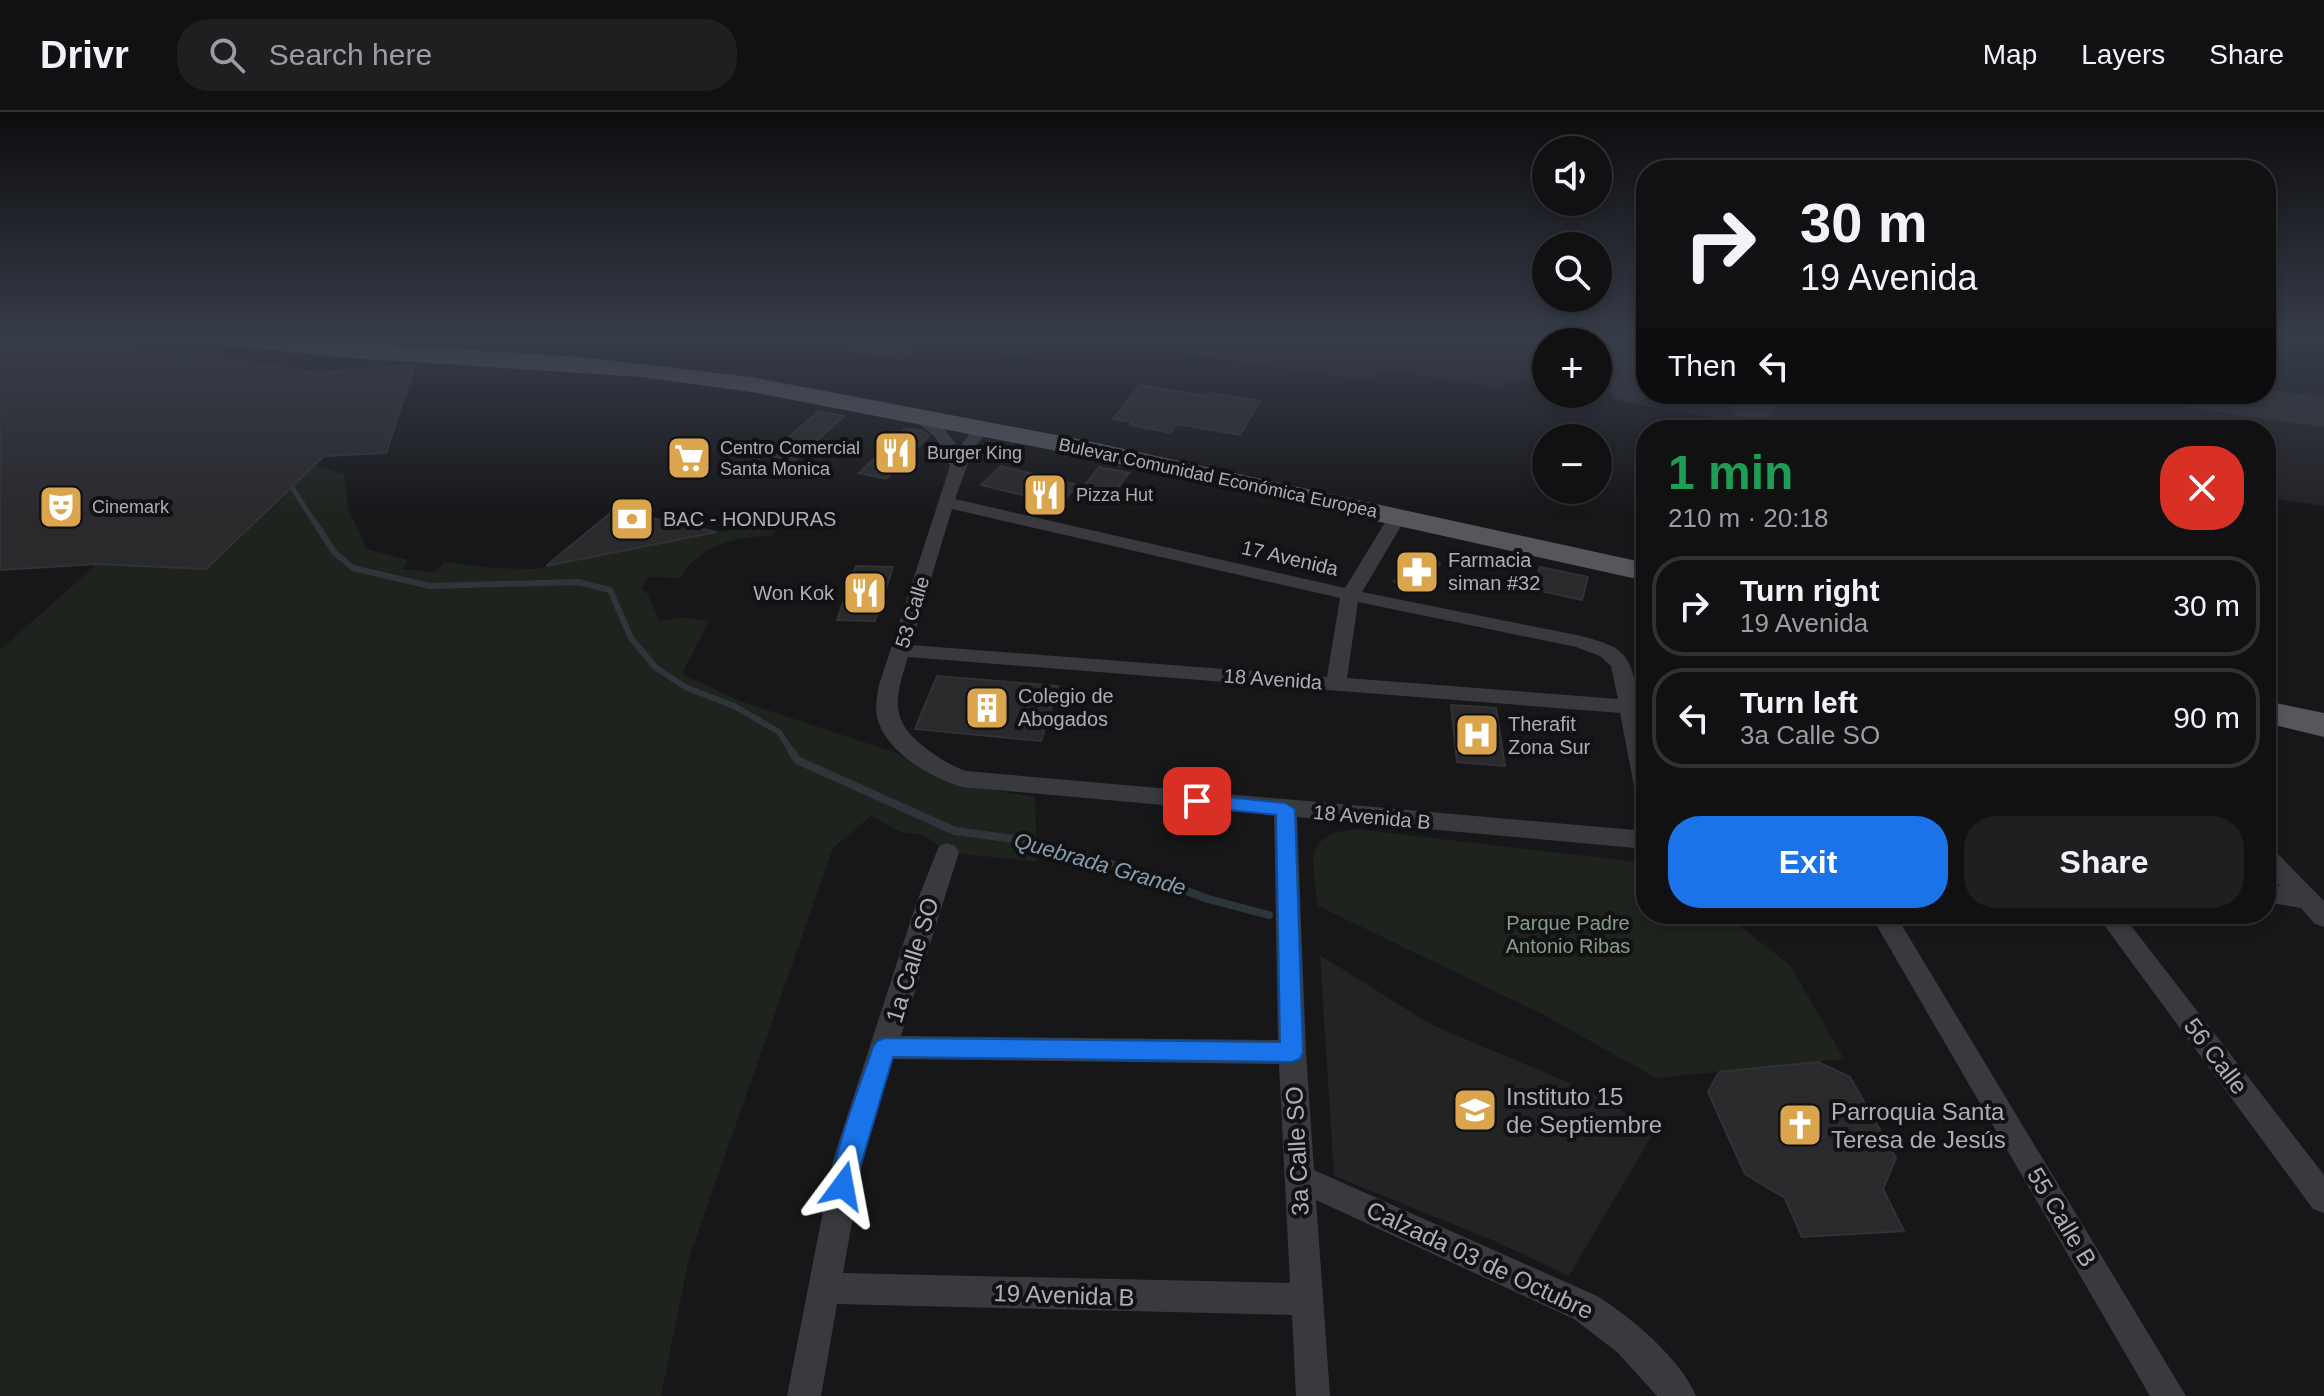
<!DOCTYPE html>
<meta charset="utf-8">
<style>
body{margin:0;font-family:Helvetica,sans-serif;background:#1e1f21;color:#f1f3f6;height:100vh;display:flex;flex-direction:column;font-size:30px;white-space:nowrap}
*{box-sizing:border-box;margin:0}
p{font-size:26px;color:#9c9da0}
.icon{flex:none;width:44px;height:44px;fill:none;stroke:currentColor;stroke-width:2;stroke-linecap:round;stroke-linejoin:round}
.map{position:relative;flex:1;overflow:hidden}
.panel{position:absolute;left:1636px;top:308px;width:640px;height:504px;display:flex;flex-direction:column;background:#111113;border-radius:32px;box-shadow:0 4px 12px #0003,0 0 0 2px #303133}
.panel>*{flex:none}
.hud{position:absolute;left:1636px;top:48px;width:640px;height:244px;border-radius:32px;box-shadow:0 4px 12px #0003,0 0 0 2px #303133;background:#111113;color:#f1f3f6;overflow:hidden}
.tools{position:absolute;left:1532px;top:24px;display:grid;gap:16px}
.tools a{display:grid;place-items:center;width:80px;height:80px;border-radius:50%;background:#111113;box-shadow:0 4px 12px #0003,0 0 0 2px #303133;font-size:40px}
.pin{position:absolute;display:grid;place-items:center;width:68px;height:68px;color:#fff;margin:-34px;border-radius:16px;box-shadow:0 4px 12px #0006}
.me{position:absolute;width:88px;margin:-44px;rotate:13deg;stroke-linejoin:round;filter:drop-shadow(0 0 6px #0008)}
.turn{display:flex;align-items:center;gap:28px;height:168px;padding:0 32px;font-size:36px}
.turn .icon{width:104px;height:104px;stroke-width:2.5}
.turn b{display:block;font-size:56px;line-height:68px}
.then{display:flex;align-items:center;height:76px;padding:0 32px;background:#0003;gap:16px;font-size:30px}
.round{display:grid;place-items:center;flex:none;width:84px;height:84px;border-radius:32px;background:#1e1f21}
.headline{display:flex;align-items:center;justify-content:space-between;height:136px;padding:0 32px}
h1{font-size:48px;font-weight:700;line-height:60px;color:#1e9e55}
.action{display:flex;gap:16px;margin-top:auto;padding:16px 32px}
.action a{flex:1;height:92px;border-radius:32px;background:#1a73e8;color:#fff;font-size:32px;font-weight:700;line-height:92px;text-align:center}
.action a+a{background:#1e1f21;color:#f1f3f6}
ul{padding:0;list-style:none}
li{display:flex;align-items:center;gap:24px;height:100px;margin:0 16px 12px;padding:0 16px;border:4px solid #303133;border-radius:32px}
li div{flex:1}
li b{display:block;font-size:30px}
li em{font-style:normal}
header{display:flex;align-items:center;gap:48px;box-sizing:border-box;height:112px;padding:0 40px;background:#111113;border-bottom:2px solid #303133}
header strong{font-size:38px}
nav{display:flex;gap:44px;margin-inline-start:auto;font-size:28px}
.search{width:560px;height:72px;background:#1e1f21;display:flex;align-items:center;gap:20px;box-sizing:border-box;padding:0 28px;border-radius:32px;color:#9c9da0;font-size:30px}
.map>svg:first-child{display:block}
.built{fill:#232326}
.green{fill:#1e231e}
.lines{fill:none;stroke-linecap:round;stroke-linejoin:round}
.stream-far2{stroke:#2f363b;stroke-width:5}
.stream-far1{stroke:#2f363b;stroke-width:6}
.stream{stroke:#2f363b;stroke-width:8}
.taxiway{fill:#323236;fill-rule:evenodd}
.building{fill:#2a2a2d;stroke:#313235;stroke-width:2}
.minor{fill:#393a3d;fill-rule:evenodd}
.primary{fill:#55575c;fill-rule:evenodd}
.route{fill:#1a73e8;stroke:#114b97;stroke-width:2}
.labels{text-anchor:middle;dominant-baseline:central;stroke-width:8;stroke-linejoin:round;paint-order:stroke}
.far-poi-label{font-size:18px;fill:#abafb7;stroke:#121214;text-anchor:start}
.far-street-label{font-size:18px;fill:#abafb7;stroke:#121214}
.poi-label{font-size:20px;fill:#abafb7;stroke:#121214;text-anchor:start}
.street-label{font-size:20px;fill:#abafb7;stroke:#121214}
.park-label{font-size:20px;fill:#859f85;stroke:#121214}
.water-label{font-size:22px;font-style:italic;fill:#879dad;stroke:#121214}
.near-street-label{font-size:24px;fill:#abafb7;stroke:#121214}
.near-poi-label{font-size:24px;fill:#abafb7;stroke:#121214;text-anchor:start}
</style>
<header>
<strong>Drivr</strong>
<div class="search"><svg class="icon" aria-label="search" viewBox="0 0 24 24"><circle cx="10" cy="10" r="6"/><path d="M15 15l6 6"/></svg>Search here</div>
<nav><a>Map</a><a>Layers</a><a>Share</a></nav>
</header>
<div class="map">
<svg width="2324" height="1284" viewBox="0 0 2324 1284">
<rect width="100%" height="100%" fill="#171719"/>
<g class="built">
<polygon points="767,225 1043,225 1026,245 922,228 902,247"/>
<polygon points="1068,225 1646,225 1646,282 2266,282 2266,225 2324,225 2324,394 2266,385 2266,318 1842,318 1740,302 1739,310 1611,288 1611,281 1598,280 1598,230 1546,230 1546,273 1507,267 1503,276 1379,257 1373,269"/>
<polygon points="1320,843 1430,912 1586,978 1655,1018 1569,1164 1497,1130 1334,1064"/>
</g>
<g class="green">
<polygon points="2266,225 2324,231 2324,276 2266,279"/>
<path d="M314,354L344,362L348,396L367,437L408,448L402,457L435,460L445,450L494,456L534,457L736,417L768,406L782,408L773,423C735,426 701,432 680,466L649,465L641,476L647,481L659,509L682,505L709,509L682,562L740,589L896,641L950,671L1035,685L1037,750L947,740L924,723L901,720L871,704L833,736L689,1146L661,1284H0V538L97,452L206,456Z"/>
<path d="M1356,717L1646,751V802H1724L1790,853L1844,947L1656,966L1544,903L1318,794C1313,749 1300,724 1356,717Z"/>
</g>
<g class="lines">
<polyline class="stream-far2" points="293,377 315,411"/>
<polyline class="stream-far1" points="314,409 334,440 353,456 430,474 578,470 610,478 631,526 655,555 685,575 734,594 779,620 793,642"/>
<polyline class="stream" points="792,640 797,648 955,719 1037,730 1128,757 1208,787 1269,803"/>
<g class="taxiway">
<polygon points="1616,225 1646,225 1646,282 1651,282 1649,286 1632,290 1615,286 1609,276"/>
<polygon points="2266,278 2324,285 2324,315 2188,296 2171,292 2164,282 2266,282"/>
<polygon points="1729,282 1777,282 1777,294 1770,304 1753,308 1736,304 1729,294"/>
</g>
</g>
<g class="building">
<polygon points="0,225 73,225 316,261 415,253 386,341 324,344 206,457 97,452 0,458"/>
<polygon points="833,225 926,225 902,247 832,236"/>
<polygon points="1140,273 1207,284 1209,281 1260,289 1240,323 1177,312 1170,321 1130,313 1133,310 1113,307"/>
<polygon points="819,299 844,304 794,349 768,343"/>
<polygon points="906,316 923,319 929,324 886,367 859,361"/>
<polygon points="1001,354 1078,373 1060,392 981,373"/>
<polygon points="1099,355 1129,361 1112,383 1082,377"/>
<polygon points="614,398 717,420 546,454"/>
<polygon points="1407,443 1440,451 1428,478 1394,470"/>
<polygon points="856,454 893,455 875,509 837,508"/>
<polygon points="1540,455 1588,465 1582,488 1532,477"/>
<polygon points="937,564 1058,574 1041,629 915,617"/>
<polygon points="1451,593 1496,596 1505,654 1457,650"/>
<polygon points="1818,950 1850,965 1896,1046 1883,1077 1904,1119 1802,1125 1785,1086 1745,1062 1708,980 1719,960"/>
</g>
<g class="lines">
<g class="minor">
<path d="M915,297L942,314L959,336L976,312H988L990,315L972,340L955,387L1345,476L1389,404L1398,399L1407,404L1362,480L1581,524C1629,536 1630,544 1639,589H1646V603H1642L1646,624V687L1638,685L1635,679L1620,601L908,545C896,584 888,606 923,634C937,645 949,653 966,659L1646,719V737L1297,705L1306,940L1314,1058L1597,1184C1632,1206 1680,1246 1696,1284H1657L1617,1240L1574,1207L1316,1088L1330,1284H1296L1292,1203L837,1192L821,1284H787L833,1048L916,792L939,734L947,731L955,734L959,740L901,924L1278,928L1274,703L963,675C931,666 885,640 877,605C875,595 877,583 879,573L950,354L936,326L907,302ZM952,397L1340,486L1327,565L911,533ZM1358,490L1576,535L1600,544L1611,554L1618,587L1347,566ZM893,947L1279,952L1290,1171L843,1161L863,1048Z"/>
<polygon points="2266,735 2274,738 2324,789 2324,815 2315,812 2301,796 2266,790 2266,772 2280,774 2266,759"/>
<polygon points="1870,802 1895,802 2186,1284 2150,1284"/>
<polygon points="2096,802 2122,802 2324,1063 2324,1101 2313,1097"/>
</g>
<g class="primary">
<polygon points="204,225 271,225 581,245 751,265 1083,328 1646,451 1646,469 1083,344 751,280 642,265 337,245 216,232 208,230"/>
<polygon points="2266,589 2324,601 2324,625 2266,611"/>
</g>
</g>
<linearGradient id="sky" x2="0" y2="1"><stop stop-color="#0d0d0e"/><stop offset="0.56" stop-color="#363c49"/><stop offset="1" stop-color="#363c49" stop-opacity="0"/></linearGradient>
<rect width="2324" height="404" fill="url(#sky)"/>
<path class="route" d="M1197,682L1285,691L1295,697L1303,940L1300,947L1292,950L893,945L852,1082L843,1085L834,1082C824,1061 864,963 873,935L877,929L885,926L1280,930L1276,703L1191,694L1188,689L1191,684Z"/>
<defs>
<g id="restaurant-square" transform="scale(2.3)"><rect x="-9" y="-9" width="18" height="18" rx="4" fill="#dba54d" stroke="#121214"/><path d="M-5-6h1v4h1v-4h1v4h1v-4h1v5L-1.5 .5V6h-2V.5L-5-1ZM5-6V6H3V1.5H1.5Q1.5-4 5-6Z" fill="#fff"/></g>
<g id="supermarket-square" transform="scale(2.3)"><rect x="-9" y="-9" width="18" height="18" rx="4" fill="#dba54d" stroke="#121214"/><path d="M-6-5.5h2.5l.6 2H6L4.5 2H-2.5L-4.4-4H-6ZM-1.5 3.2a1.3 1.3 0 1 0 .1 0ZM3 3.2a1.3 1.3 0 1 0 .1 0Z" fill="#fff"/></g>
<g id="theatre-square" transform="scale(2.3)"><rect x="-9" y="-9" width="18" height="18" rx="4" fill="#dba54d" stroke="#121214"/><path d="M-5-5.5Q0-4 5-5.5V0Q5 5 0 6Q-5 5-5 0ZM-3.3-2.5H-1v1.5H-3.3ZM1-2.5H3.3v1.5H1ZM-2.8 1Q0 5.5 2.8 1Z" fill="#fff"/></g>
<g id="bank-square" transform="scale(2.3)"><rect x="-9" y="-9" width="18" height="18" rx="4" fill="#dba54d" stroke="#121214"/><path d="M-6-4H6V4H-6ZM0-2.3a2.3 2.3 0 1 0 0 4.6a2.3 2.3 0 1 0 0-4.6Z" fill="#fff"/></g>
<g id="pharmacy-square" transform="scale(2.3)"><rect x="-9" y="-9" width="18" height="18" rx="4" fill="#dba54d" stroke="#121214"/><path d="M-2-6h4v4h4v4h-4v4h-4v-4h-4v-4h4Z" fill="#fff"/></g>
<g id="building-square" transform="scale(2.3)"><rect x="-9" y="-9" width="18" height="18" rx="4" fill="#dba54d" stroke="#121214"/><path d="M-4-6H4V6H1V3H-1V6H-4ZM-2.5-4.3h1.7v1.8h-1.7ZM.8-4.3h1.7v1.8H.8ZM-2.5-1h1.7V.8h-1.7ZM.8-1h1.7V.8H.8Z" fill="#fff"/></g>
<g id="hospital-square" transform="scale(2.3)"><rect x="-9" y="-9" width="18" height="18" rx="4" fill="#dba54d" stroke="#121214"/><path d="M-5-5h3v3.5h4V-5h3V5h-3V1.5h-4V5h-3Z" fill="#fff"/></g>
<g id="school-square" transform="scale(2.3)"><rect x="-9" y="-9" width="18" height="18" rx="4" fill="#dba54d" stroke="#121214"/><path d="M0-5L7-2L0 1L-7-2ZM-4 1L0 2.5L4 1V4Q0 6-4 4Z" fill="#fff"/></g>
<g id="church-square" transform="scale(2.3)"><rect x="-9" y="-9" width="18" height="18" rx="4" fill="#dba54d" stroke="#121214"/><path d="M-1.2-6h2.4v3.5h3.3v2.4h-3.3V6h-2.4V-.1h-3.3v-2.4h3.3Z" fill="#fff"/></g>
</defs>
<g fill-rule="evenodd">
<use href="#restaurant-square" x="896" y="341"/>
<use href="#supermarket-square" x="689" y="346"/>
<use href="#restaurant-square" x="1045" y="383"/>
<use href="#theatre-square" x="61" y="395"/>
<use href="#bank-square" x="632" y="407"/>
<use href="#pharmacy-square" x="1417" y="460"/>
<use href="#restaurant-square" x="865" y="481"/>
<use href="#building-square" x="987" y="596"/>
<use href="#hospital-square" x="1477" y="623"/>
<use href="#school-square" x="1475" y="998"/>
<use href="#church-square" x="1800" y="1013"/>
</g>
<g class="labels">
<g class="far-poi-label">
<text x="720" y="336">Centro Comercial<tspan x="720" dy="21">Santa Monica</tspan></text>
<text x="927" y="341">Burger King</text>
<text x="1076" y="383">Pizza Hut</text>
<text x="92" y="395">Cinemark</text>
</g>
<g class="far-street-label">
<text transform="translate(1218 366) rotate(12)">Bulevar Comunidad Económica Europea</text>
</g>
<g class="poi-label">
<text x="663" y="407">BAC - HONDURAS</text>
<text x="1448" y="448">Farmacia<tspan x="1448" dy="23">siman #32</tspan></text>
<text x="834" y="481" text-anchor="end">Won Kok</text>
<text x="1018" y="584">Colegio de<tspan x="1018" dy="23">Abogados</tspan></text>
<text x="1508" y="612">Therafit<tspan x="1508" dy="23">Zona Sur</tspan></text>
</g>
<g class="street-label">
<text transform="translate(1290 446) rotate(13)">17 Avenida</text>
<text transform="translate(912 500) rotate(-73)">53 Calle</text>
<text transform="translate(1273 567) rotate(4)">18 Avenida</text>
<text transform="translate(1372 705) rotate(5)">18 Avenida B</text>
</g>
<g class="park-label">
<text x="1568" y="811">Parque Padre<tspan x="1568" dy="23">Antonio Ribas</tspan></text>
</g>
<g class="water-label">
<text transform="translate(1100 752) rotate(16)">Quebrada Grande</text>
</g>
<g class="near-street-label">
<text transform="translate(912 848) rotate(-73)">1a Calle SO</text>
<text transform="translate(2216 944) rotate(53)">56 Calle</text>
<text transform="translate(1297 1039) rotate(-93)">3a Calle SO</text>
<text transform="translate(2062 1105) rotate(59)">55 Calle B</text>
<text transform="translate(1480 1148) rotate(25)">Calzada 03 de Octubre</text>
<text transform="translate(1064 1183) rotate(2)">19 Avenida B</text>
</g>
<g class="near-poi-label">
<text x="1506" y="984">Instituto 15<tspan x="1506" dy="28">de Septiembre</tspan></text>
<text x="1831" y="999">Parroquia Santa<tspan x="1831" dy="28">Teresa de Jesús</tspan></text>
</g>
</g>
</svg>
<div class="tools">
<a><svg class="icon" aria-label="sound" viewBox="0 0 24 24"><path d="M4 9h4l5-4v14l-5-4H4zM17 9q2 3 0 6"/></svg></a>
<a><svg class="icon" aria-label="search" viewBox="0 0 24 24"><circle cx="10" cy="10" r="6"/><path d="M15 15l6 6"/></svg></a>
<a>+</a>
<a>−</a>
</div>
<div class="pin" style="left:1197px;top:689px;background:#d93025"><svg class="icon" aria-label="arrive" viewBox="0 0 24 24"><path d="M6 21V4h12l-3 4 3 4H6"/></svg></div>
<svg class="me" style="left:843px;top:1074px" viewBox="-20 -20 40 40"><path d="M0-17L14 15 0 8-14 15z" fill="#1a73e8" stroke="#fff" stroke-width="4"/></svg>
<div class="hud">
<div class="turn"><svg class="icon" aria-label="right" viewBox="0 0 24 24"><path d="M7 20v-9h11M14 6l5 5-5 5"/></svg><div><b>30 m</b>19 Avenida</div></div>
<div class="then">Then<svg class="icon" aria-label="left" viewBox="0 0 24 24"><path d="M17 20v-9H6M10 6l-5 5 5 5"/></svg></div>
</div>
<section class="panel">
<div class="headline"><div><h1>1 min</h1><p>210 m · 20:18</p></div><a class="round" style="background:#d93025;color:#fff"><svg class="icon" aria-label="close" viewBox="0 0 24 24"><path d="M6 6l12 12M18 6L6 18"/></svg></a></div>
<ul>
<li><svg class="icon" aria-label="right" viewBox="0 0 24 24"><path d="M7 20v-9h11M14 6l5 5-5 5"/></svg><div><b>Turn right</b><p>19 Avenida</p></div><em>30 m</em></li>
<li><svg class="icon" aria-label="left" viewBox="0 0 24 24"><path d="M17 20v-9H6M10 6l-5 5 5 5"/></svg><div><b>Turn left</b><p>3a Calle SO</p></div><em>90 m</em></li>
</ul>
<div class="action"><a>Exit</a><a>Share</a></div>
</section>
</div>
